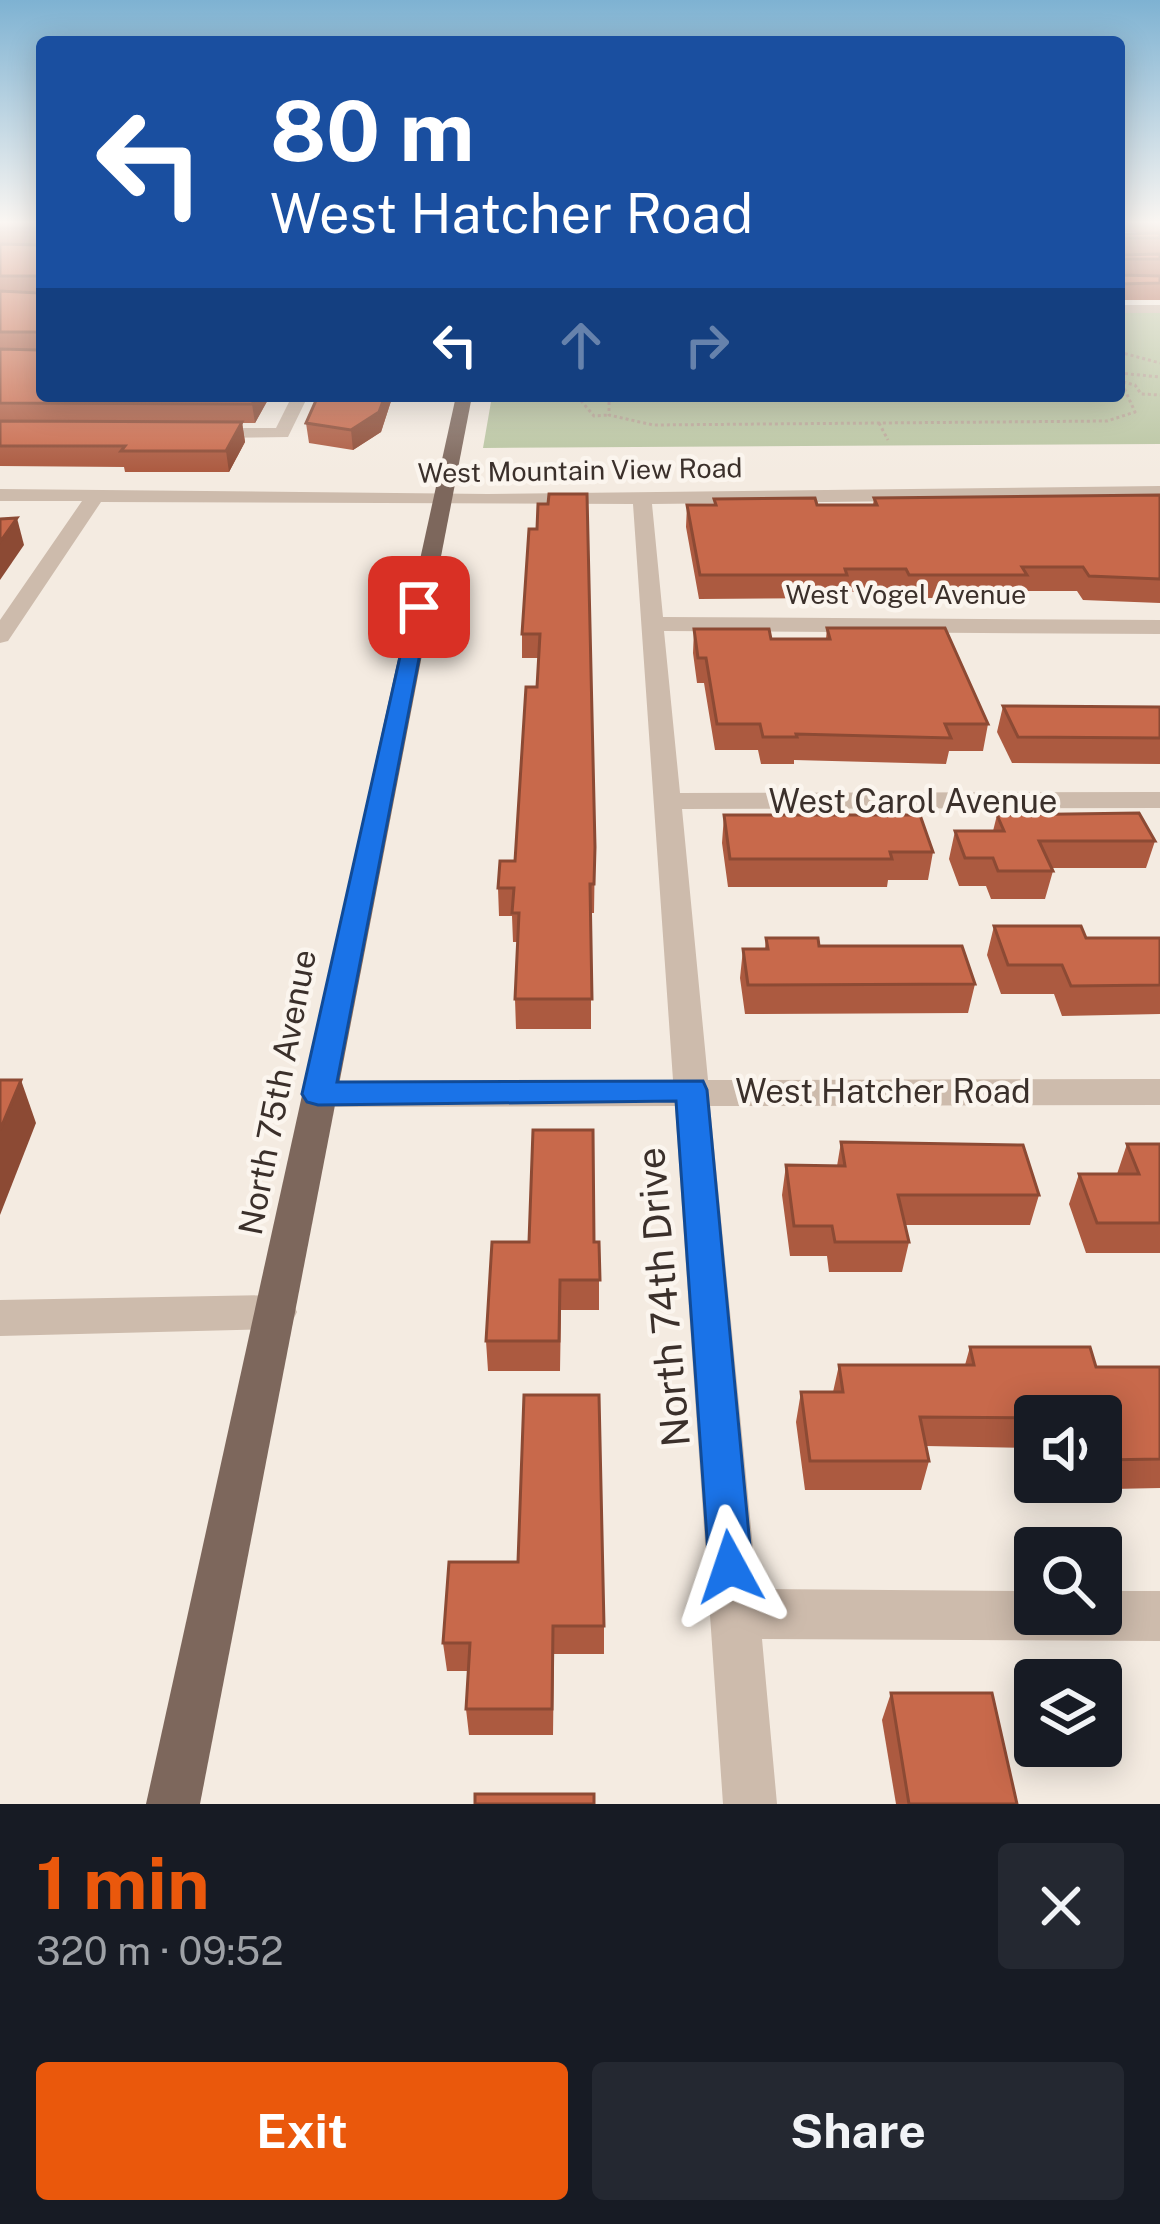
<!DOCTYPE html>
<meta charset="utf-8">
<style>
body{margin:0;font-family:"Public Sans",sans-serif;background:#242831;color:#f1f3f6;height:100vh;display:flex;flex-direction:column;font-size:45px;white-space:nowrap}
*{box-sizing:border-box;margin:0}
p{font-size:39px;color:#9ea1a6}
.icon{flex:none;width:66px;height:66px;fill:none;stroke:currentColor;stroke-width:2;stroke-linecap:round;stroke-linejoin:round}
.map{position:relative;height:1804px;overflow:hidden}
.drawer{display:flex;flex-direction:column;background:#171b24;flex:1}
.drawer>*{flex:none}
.hud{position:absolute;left:36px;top:36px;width:1089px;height:366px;border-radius:12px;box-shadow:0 6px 30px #0003;background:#1a4fa0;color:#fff;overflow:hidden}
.fabs{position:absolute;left:1014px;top:1395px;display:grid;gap:24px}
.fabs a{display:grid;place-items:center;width:108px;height:108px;border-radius:12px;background:#171b24;box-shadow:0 6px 30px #0003;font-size:60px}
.pin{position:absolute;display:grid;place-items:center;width:102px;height:102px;color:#fff;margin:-51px;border-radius:24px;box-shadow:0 6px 18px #0006}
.me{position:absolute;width:132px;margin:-66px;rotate:355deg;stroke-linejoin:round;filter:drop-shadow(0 0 9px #0008)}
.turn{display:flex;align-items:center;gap:42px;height:252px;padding:0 36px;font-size:54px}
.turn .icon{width:156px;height:156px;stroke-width:2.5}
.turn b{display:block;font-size:84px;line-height:102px}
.lanes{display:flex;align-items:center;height:114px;padding:0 36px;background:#0003;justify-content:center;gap:60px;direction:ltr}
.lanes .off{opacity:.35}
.round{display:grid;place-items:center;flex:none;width:126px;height:126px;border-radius:12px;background:#242831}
.overview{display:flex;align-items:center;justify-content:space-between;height:204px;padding:0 36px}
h1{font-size:72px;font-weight:700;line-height:90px;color:#ea580c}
.button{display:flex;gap:24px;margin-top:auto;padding:24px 36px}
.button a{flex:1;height:138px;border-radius:12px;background:#ea580c;color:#fff;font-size:48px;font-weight:700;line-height:138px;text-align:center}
.button a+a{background:#242831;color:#f1f3f6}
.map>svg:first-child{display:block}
.green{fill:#b8c4a0}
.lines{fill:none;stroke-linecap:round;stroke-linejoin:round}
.path{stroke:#b9a596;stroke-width:3;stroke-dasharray:3 3;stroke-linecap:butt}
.minor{fill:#cdbbac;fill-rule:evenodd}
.major{fill:#7d675c;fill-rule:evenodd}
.wall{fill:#ac5a40}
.shaded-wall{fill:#8c4a34}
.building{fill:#c8694b;stroke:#8c4a34;stroke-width:3}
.route{fill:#1a73e8;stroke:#114b97;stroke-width:3}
.labels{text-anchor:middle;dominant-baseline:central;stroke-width:9;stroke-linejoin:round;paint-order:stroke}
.far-street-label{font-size:27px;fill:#3b302b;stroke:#fbf5ee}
.street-label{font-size:33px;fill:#3b302b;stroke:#fbf5ee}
.near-street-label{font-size:39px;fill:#3b302b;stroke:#fbf5ee}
</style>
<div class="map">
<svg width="1160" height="1804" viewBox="0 0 1160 1804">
<rect width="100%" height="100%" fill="#f4ebe1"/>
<polygon class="green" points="1119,311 1160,311 1160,444 483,448 492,396 1119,396"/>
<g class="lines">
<g class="path">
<polyline points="1119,352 1160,363"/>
<polyline points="1119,373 1160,377"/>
<polyline points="1123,382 1135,385 1141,394 1160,395"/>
<polyline points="577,396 594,416 609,415"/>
<polyline points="609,396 609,415 653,425 1107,421 1135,412 1119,377"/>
<polyline points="879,423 888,440"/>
</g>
<g class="minor">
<rect x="1119" y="305" width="41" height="8"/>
<polygon points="292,396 308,396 288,437 204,438 195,433 204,428 276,428"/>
<polygon points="1160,486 1160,498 652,504 663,617 1160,620 1160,634 664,631 680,793 1160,792 1160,808 682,809 708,1080 1160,1079 1160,1105 710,1106 757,1589 1035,1591 1035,1614 1101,1614 1101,1591 1160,1591 1160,1641 762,1639 777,1804 723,1804 675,1106 318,1107 306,1103 300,1094 306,1085 318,1081 673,1080 633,504 101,502 8,641 0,643 0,620 82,501 0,501 0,489 488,494"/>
<polygon points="276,1295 291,1300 297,1312 291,1324 276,1329 0,1336 0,1300"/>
</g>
<polygon class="major" points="456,396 472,396 200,1804 146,1804"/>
</g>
<g class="wall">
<polygon points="0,220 42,220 42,396 270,396 255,423 242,423 245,442 229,472 125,472 124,467 0,466 0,244 39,244 0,244"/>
<polygon points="1119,220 1160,220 1160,232 1122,232 1122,234 1160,233 1160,254 1122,254 1160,254 1160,300 1119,300"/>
<polygon points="392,398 381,432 353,450 309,443 306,423"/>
<polygon points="1160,495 1160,603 1083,600 1077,591 1023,591 1022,598 905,598 903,592 845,592 844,598 699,599 686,527 687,505 714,505 714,499 817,505 873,505 874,498"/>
<polygon points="529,529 595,847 594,913 591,913 591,1029 516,1029 515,999 518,942 513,942 512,916 499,916 498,888 515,861 537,687 538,658 522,658 522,634"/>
<polygon points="827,628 988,724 983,751 949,751 946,764 794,760 794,764 761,764 758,750 715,750 704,683 697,683 693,653 694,629 771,639 826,639"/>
<polygon points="1003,706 1160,707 1160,764 1012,763 997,732"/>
<polygon points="724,815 933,852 928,880 888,880 887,887 728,887 722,843"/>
<polygon points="997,815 1155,841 1146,868 1052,868 1053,871 1045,899 991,899 986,886 959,886 949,859 955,831 993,831"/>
<polygon points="994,926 1086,938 1160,938 1160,1014 1062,1016 1054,994 1001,994 987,955"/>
<polygon points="766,938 819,946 975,984 968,1013 745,1014 740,978 743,949 765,949"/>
<polygon points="841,1142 1039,1195 1030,1225 905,1225 909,1242 902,1272 829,1272 827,1256 790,1256 782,1195 786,1165 837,1166"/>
<polygon points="1127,1144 1160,1144 1160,1253 1086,1253 1069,1204 1079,1174 1117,1174"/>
<polygon points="594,1242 599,1242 599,1310 561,1310 560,1371 488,1371 486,1341"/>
<polygon points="970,1347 1096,1367 1160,1367 1160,1488 1065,1490 1063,1482 1101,1482 1101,1416 1035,1416 1035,1448 926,1446 929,1461 921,1490 805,1490 796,1422 801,1392 833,1392 839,1365 965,1365"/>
<polygon points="449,1562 604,1626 604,1654 554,1654 553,1735 469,1735 466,1709 468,1671 447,1671 443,1643"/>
<polygon points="891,1693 1017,1804 896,1804 882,1720"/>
</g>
<g class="shaded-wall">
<polygon points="257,396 270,396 255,423 252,404"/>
<polygon points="385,396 392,396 392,398 381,432 353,450 351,430"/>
<polygon points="242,422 245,442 229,472 226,451"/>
<polygon points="17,518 24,545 0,580 0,542"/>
<polygon points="21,1080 36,1123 0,1215 0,1130"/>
</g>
<g class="building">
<polygon points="0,220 42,220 42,232 39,228 0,228"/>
<polygon points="1119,225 1122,234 1160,233 1160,238 1122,238 1119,241"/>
<polygon points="42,236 42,280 38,276 0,276 0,244 39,245"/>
<polygon points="1119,245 1123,255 1160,254 1160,259 1123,259 1120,275 1160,276 1160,283 1119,284"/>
<polygon points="42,282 42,336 38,332 0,332 0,291 38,293"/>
<polygon points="42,337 42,396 257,396 252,404 0,403 0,349 38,350"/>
<polygon points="318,396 385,396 379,412 351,430 306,423"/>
<polygon points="0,421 242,422 226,451 121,451 125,446 0,446"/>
<polygon points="549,494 587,494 595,847 594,884 590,884 592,999 515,999 519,913 512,913 514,888 498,888 500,861 515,861 526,687 537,687 540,634 522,634 529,529 537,529 538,504 548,504"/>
<polygon points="1160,495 1160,579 1089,576 1083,567 1022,567 1027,575 909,575 906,569 845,569 847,575 700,575 687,505 716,505 714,499 815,498 817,505 877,505 874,498"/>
<polygon points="17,518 0,542 0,519"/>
<polygon points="827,628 945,628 988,724 945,724 951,738 796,734 797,737 763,737 760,724 717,724 706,658 698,658 694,629 769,629 771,639 830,639"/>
<polygon points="1003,706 1160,707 1160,738 1018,737"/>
<polygon points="1139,813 1155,841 1039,841 1053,871 998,871 993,858 965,858 955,831 1004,831 997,815"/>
<polygon points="724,815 920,815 933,852 890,852 892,859 730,859"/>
<polygon points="994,926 1081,926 1086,938 1160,938 1160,985 1071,986 1062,965 1008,965"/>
<polygon points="766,938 818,938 819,946 962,946 975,984 748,985 743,949 768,949"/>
<polygon points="0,1080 21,1080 0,1130"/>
<polygon points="533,1130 593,1130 594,1242 599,1242 600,1280 560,1280 559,1341 486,1341 492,1242 529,1242"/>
<polygon points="841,1142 1023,1145 1039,1195 898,1195 909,1242 835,1242 832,1226 794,1226 786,1165 845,1166"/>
<polygon points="1127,1144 1160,1144 1160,1223 1097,1223 1079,1174 1139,1174"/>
<polygon points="970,1347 1090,1347 1096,1367 1160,1367 1160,1459 1101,1460 1101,1416 1035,1416 1035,1418 920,1417 929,1461 810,1461 801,1392 843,1392 839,1365 974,1365"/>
<polygon points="524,1395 599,1395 604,1626 553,1626 552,1709 466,1709 470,1643 443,1643 449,1562 518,1562"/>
<polygon points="891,1693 992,1693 1017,1804 909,1804"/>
<rect x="475" y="1794" width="119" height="10"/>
</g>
<linearGradient id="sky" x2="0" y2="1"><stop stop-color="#7eb2d2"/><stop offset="0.47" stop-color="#faf6f2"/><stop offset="1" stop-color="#faf6f2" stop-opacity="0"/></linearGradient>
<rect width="1160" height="473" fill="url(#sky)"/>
<polygon class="route" points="412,603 429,607 337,1082 703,1081 707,1090 752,1567 746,1582 730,1588 715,1582 709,1567 676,1101 318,1105 307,1102 302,1094"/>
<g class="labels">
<g class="far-street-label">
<text transform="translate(580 470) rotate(-1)">West Mountain View Road</text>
<text x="906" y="594">West Vogel Avenue</text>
</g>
<g class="street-label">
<text x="913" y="801">West Carol Avenue</text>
<text x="883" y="1091">West Hatcher Road</text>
<text transform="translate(277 1092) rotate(-79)">North 75th Avenue</text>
</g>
<g class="near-street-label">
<text transform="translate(663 1297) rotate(-95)">North 74th Drive</text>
</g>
</g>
</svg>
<div class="fabs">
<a><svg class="icon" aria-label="sound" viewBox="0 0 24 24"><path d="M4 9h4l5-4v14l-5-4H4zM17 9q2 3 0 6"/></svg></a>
<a><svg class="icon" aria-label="search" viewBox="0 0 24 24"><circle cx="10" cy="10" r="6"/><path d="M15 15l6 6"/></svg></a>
<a><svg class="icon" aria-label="layers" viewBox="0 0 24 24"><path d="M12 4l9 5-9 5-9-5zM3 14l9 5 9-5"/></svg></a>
</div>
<div class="pin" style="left:419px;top:607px;background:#d93025"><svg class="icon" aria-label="arrive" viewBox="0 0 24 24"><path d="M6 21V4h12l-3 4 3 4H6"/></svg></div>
<svg class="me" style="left:730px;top:1567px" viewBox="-20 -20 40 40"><path d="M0-17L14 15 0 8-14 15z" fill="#1a73e8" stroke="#fff" stroke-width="4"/></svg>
<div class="hud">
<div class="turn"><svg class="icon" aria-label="left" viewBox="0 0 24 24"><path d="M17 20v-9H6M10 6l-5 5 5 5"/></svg><div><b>80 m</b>West Hatcher Road</div></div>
<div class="lanes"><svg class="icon" aria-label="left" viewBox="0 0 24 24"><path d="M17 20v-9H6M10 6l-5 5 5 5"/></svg><svg class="icon off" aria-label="ahead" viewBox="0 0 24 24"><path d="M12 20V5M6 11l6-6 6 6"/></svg><svg class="icon off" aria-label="right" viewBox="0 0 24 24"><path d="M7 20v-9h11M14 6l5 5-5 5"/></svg></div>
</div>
</div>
<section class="drawer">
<div class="overview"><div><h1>1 min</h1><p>320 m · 09:52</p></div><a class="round"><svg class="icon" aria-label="close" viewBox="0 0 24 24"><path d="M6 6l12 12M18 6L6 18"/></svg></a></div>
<div class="button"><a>Exit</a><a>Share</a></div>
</section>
